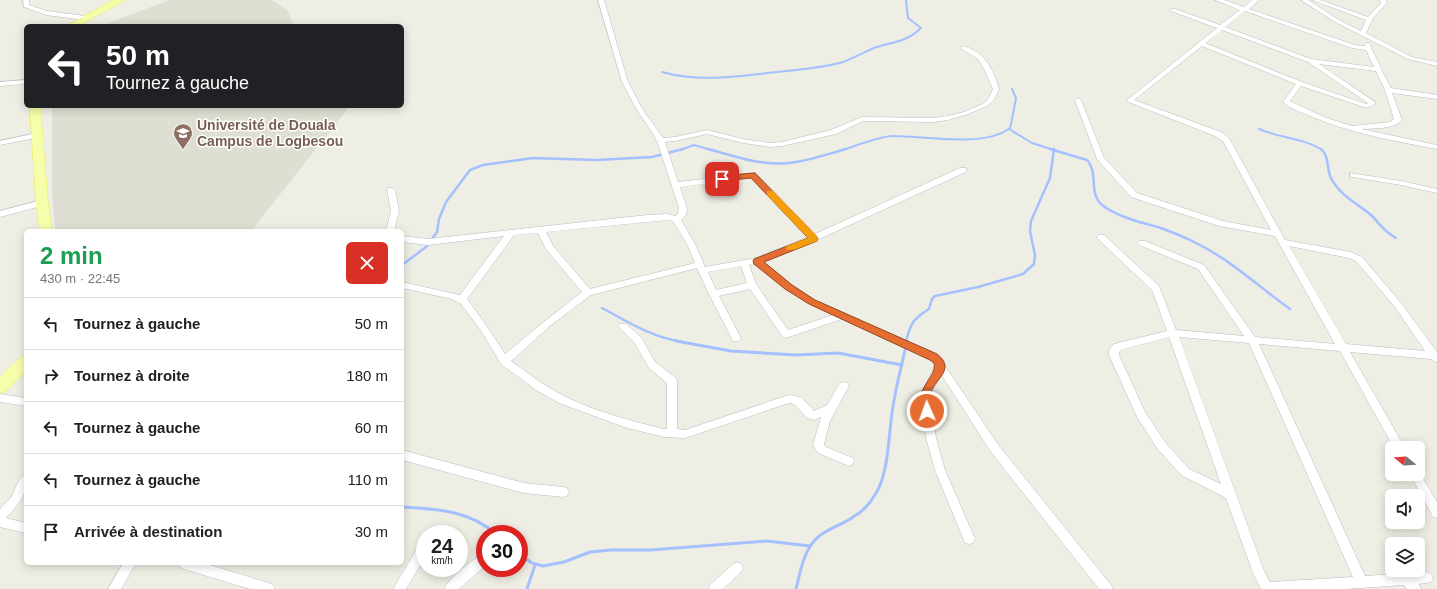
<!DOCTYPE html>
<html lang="fr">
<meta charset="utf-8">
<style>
body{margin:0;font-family:Helvetica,sans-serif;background:#f6f6f6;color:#202124;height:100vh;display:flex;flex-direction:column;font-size:15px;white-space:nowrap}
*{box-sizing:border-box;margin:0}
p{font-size:13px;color:#757577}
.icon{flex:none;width:22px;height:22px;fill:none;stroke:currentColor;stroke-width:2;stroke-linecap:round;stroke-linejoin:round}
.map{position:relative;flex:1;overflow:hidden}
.side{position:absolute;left:24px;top:229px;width:380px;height:336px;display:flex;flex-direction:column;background:#fff;border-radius:6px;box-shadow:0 2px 10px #0003}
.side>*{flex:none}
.guide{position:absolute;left:24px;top:24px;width:380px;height:84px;border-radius:6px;box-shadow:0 2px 10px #0003;background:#202124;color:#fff;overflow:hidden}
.needle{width:26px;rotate:288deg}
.tools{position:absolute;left:1385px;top:441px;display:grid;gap:8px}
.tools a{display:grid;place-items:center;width:40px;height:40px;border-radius:6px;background:#fff;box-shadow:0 2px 10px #0003;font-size:20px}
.speed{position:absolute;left:416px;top:525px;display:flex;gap:8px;font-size:20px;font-weight:700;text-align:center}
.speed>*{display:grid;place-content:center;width:52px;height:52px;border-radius:50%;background:#fff;box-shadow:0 2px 10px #0003;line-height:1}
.speed small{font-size:10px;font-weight:400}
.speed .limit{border:6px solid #d22;background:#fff;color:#111}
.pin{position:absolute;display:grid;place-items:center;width:34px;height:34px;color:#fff;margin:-17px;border-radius:8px;box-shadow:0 2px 6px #0006}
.me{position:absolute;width:44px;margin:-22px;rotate:358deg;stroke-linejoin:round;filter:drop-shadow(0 0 3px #0008)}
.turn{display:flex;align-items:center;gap:14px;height:84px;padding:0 16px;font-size:18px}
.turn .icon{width:52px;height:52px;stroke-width:2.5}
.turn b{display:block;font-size:28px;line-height:34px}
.round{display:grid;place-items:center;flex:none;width:42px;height:42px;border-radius:6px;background:#f6f6f6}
.head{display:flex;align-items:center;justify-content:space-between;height:68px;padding:0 16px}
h1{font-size:24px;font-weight:800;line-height:30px;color:#1e9e55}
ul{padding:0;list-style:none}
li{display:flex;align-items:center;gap:12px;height:52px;padding:0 16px;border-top:1px solid #e0e0e0}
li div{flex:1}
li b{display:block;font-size:15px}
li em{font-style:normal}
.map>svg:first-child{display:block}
.education{fill:#deded2}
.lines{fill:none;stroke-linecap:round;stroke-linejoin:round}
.stream-far2{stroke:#a4c0fe;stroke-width:2}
.stream-far1{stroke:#a4c0fe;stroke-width:2.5}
.stream{stroke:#a4c0fe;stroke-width:3}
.street-casing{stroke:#bbbcc2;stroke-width:1}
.primary-casing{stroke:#efeb5b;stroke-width:1}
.street{fill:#fff;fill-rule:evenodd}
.primary{fill:#f6fea9;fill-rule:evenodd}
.route{fill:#e66d31;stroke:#964720}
.slow{fill:#f59e0b}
.labels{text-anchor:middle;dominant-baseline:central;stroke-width:3;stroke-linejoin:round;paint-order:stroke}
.education-label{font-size:14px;font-weight:bold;fill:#785e54;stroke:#fff;text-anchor:start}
</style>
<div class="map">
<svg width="1437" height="589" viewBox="0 0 1437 589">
<rect width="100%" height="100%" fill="#eeeee4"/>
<g class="education">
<polygon points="170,0 272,0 287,10 294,26 100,26"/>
<polygon points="52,106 350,106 251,231 55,231 52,191"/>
</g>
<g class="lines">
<g class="stream-far2">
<path d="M662,72C698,82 732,77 768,73C793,70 819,69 843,62C854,58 864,52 874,48C892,42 907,42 921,28L908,18L906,0"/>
<polyline points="1009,129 1032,143 1054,150"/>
<path d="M1259,129C1279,138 1304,138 1322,150"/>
<polyline points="680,150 694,145 711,150"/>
<path d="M843,150C854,146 882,136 893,136C924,136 985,148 1010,128L1011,124L1016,98L1012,89"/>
</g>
<g class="stream-far1">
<path d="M708,149C734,156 761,166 789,163C809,161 828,154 846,149"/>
<path d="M1050,149L1087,160C1099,173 1088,193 1102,205C1118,217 1139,222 1158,227C1172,232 1185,237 1198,244C1232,261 1259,287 1290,309"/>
<path d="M1321,149C1330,156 1326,171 1332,180C1341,196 1358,204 1371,215C1381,225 1382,230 1396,238"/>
<polyline points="402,265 426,247 437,232 439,219 446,202 470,170 483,165 533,158 597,160 652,157 683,149"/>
<path d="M602,308C628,322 653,338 683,342"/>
<path d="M906,342C910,324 913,319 929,309L932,299L935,296L978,287L1023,274L1034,264L1035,255L1030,231L1031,221L1050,178L1054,149"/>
</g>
<g class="stream">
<polyline points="676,341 731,351 796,355 838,353 902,365"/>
<path d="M402,507C436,509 469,510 496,534"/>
<polyline points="519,554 532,563 543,566 564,562 590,552 611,550 650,550 767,541 810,546"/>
<polyline points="527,589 535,565"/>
<path d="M796,589C800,573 803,554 814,541C824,529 841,526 853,517C862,512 871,502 876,493C888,475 889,434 892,413C895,389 902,365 907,341"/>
</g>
<g class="street-casing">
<g id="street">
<polygon points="23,0 29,0 29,5 47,11 85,16 88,18 85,20 46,15 24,7"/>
<path d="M598,0H604L628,82L643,110L663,138L675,137L707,130L743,139L770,143L782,142L831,130L862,117L933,118L948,116L964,112L983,104L988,99L993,89L985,71L978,59L960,48C964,45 967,47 971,49C987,56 995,74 999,89L994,100L987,106L968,114L948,120L933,122L863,121L836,134L782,146L770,147L743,143L707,134L675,141L665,142L678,182L756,173L815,234L960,168H966V172L817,240L764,262L792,285L815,300L937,354L999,446L1111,585L1113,589H1099L991,452L941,374L933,390L930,397L936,438L945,470L975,539L973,543L969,544L965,543L935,470L926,438L920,397L935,365L931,360L842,319L786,338L783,337L750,289L719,296L741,338L739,341H733L709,294L697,268L591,295L551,325L511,361C529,374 547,388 568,398C598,412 631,421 664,429H667V383L649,368L634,342L618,326L620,324H626L641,337L655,362L676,378L677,381V429L685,430L789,395L801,397L814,411L827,405L840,383L844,382L848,383L849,386L830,421L824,444L826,447L853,458L854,461L853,464L849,466L818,453L813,445L821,417L814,420L807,418L794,404L789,403L685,438L664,437L627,428L559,403L536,390L501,364L480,329L461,304L452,299L402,288V282L460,295L504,236L428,245L402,242V236L428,239L647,215L668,214L675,216L678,214L679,208L658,144L654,135L637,110L622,82ZM751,178L808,237L756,258L705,267L696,246L681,220L686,215L687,208L680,187ZM668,220L673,221L688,246L695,263L590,289L553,246L546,232ZM538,233L546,249L582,292L545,321L505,354L486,325L467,299L514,235ZM753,264H755C782,286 801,301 833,315L788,330L756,284L749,265ZM741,266L747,283L716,290L708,272Z"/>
<path d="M1215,0H1224L1244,7L1252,0H1259L1249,9L1355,45L1365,46L1366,43H1370L1371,48L1381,68L1383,70L1382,71L1391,88L1437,95V99L1392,93L1402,120C1392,130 1374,128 1361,129L1437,145V149C1394,141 1350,133 1310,116C1301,112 1289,108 1283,102L1296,84L1202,46L1134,100L1221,132L1229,138L1285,240L1351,252L1362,257L1401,303L1437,352V361L1435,362L1431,359L1350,352L1405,448H1394L1340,351L1259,344L1365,576L1427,572L1431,574L1433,578L1431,582L1419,584L1421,589H1407L1404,585L1346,589H1261L1253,573L1226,498L1181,475L1157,448L1137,417L1109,355V350L1114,344L1167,331L1152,290L1098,239L1097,237L1098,235H1104L1159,286L1176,330L1244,336L1198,269L1139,245L1138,243L1139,241H1145L1204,265L1255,337L1335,344L1275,236L1219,226L1131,197L1097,159L1075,100L1078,98L1081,100L1104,158L1137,193L1223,221L1271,230L1223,141L1215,136L1126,101L1217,28L1171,11V9H1175L1220,25L1240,10ZM1245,11L1352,48L1366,50L1374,67L1311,59L1225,27ZM1222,30L1308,62L1368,103L1366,104L1302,82L1205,43ZM1319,64L1376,71L1385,90L1394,119L1390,122L1352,126L1324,117L1290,101L1301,86L1364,107H1368L1375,104V102ZM1289,246L1349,258L1356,261L1395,307L1425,351L1346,344ZM1169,337L1221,484L1189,469L1165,442L1145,412L1119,355L1120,350ZM1179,337L1249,343L1353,577L1270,582L1264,571Z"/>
<polygon points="1301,0 1308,0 1339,20 1361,31 1366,20 1312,0 1320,0 1368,17 1381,3 1380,0 1386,0 1387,3 1373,18 1366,33 1412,57 1437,62 1437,66 1408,59 1335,22"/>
<polygon points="26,80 26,84 0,86 0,82"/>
<polygon points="37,133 41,135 40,137 0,145 0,141"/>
<polygon points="1350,173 1401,181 1437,189 1437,193 1401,185 1353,177 1350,177"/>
<polygon points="388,188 391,188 395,190 399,211 394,231 386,231 391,211 387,190"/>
<polygon points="42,200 46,203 45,205 0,217 0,211"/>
<polygon points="0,394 26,398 26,406 0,402"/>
<polygon points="402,450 524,483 563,487 567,488 569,492 567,496 563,497 524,493 402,460"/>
<polygon points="1418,470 1437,502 1437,518 1433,517 1410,474 1418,474"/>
<path d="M26,475C26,498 21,501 6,518L26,523V533L0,527V509C4,504 11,499 13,494C16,487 18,478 26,475Z"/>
<polygon points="432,529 437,530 439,534 426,534 428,530"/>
<polygon points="425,540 425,557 406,589 393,589 421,542"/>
<path d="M485,553V566L459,589H444C449,578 474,558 485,553Z"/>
<polygon points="737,562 741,564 743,568 741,572 723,589 708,589 710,585 733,564"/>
<polygon points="123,563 136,563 121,589 108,589"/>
<polygon points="178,563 203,563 269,583 273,585 275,589 250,589 184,569 180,567"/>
</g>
</g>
<g class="primary-casing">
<g id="primary">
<polygon points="114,0 125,0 78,26 66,26"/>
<polygon points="30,106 40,106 48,203 52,231 40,231 36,203"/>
<polygon points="26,355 26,371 6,391 0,393 0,377 21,357"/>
</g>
</g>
<use href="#street" class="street"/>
<use href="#primary" class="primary"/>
</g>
<path class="route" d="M753,173H755L818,238L817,241L764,262L792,285L815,300L937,354C956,369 936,378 931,392C929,399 934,407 931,414L927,415L923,414C911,390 938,377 934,363L930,360L809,304L785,289L754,264L753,261L754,259L808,238L751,178L722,181L718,179L722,176Z"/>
<polygon class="slow" points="767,191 773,191 817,236 818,238 817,241 793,250 787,250 786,248 787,246 808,238 767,195"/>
<defs>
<g id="university-pin" transform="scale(1)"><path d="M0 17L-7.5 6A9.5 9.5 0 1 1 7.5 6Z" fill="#8d6e63" stroke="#fff"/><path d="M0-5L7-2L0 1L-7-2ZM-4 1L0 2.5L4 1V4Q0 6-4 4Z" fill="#fff"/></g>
</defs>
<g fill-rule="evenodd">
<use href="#university-pin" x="183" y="133"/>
</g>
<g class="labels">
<g class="education-label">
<text x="197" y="125">Université de Douala<tspan x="197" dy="16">Campus de Logbesou</tspan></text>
</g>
</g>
</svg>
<div class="tools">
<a><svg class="needle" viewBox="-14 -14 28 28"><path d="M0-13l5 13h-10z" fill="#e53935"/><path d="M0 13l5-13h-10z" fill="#757577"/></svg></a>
<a><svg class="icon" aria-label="sound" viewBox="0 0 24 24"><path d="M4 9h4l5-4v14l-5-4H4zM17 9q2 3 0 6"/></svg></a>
<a><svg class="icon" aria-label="layers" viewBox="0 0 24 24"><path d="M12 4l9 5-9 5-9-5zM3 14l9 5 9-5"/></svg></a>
</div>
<div class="speed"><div>24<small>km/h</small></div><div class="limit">30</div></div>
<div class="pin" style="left:722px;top:179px;background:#d93025"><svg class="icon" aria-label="arrive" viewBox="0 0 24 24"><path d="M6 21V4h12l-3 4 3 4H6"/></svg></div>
<svg class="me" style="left:927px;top:411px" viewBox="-20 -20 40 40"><circle r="17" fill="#e66d31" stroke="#fff" stroke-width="3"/><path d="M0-11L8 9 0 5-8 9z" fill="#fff"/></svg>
<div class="guide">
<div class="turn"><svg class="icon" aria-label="left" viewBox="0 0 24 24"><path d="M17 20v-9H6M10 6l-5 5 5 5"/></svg><div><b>50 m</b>Tournez à gauche</div></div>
</div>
<section class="side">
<div class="head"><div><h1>2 min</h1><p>430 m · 22:45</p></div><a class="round" style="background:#d93025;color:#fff"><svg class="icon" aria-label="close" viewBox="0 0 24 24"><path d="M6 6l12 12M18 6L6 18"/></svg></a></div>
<ul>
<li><svg class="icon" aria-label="left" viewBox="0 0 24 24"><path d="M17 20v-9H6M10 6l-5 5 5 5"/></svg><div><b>Tournez à gauche</b></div><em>50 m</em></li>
<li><svg class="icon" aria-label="right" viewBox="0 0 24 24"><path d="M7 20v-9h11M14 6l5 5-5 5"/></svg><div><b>Tournez à droite</b></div><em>180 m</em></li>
<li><svg class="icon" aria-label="left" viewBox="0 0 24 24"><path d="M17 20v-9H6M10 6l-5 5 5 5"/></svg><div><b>Tournez à gauche</b></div><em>60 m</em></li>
<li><svg class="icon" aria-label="left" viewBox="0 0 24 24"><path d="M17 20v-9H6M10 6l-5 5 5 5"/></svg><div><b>Tournez à gauche</b></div><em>110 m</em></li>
<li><svg class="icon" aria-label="arrive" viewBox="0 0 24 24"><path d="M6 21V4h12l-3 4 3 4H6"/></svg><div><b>Arrivée à destination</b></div><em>30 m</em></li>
</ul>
</section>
</div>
